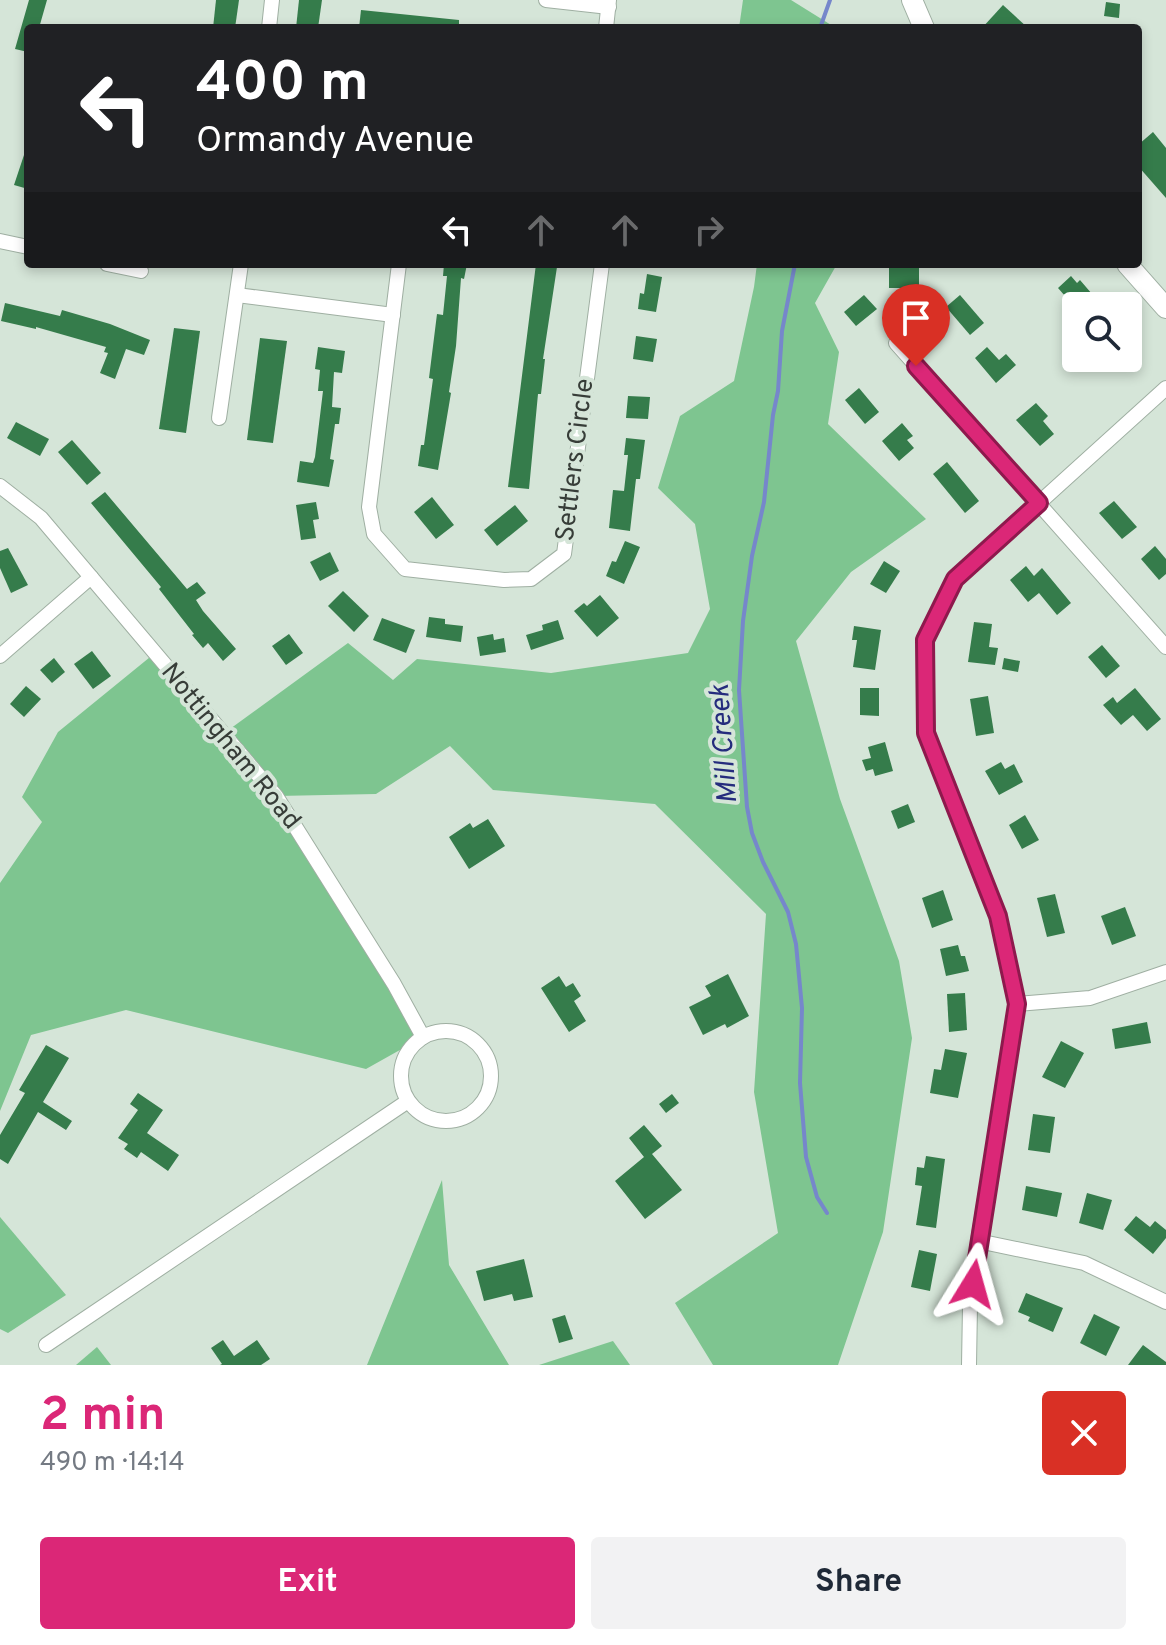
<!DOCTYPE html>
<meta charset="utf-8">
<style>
body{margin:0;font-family:Overpass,sans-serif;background:#f2f2f3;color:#1f2937;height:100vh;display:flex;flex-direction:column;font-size:30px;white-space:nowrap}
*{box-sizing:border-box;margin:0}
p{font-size:26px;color:#747a83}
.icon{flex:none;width:44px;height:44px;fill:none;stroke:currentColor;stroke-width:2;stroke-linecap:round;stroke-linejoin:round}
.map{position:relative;height:1365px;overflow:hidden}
.drawer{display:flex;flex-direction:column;background:#fff;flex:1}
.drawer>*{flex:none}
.top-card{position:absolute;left:24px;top:24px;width:1118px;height:244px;border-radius:8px;box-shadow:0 4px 12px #0003;background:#202124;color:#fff;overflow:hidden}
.controls{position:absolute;left:1062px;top:292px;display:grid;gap:16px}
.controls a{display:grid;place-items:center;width:80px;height:80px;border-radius:8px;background:#fff;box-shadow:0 4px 12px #0003;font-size:40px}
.pin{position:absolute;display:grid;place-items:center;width:68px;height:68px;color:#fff;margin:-82px -34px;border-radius:50% 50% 50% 0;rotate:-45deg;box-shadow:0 0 8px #0007}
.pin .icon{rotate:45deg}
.me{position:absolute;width:88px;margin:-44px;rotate:8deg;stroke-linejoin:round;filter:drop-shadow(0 0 6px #0008)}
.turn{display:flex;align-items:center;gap:28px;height:168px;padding:0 40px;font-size:36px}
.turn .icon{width:104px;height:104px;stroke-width:2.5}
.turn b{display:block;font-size:56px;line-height:68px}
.lanes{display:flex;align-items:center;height:76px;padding:0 40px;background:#0003;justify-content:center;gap:40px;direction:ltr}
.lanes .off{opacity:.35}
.round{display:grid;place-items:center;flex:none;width:84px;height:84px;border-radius:8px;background:#f2f2f3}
.head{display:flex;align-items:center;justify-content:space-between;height:136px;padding:0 40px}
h1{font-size:48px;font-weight:700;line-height:60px;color:#db2777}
.cta{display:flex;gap:16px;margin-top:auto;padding:16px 40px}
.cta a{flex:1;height:92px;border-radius:8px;background:#db2777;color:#fff;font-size:32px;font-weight:700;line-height:92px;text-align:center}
.cta a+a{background:#f2f2f3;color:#1f2937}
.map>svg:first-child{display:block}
.forest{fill:#7ec590}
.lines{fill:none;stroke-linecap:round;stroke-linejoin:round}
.stream{stroke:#7687cb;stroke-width:4}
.building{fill:#357c4b}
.street-casing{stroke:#9fafa2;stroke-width:16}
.secondary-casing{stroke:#9fafa2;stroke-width:22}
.street{stroke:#fff;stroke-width:14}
.secondary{stroke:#fff;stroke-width:20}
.route-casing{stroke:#8e194d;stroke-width:20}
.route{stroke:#db2777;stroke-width:14}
.labels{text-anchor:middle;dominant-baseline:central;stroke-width:8;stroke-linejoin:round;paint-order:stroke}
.street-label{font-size:26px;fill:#373d38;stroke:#d5e5d8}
.water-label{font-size:28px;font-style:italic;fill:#252c7d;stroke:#d5e5d8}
</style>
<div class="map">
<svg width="1166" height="1365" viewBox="0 0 1166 1365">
<rect width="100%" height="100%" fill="#d5e5d8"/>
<g class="forest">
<polygon points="743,0 791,0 836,28 739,28"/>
<polygon points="757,264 837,264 815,303 839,352 828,424 926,519 851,572 796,641 840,799 899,961 912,1038 883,1232 838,1365 713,1365 675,1303 778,1233 754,1092 766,914 655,804 493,790 450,746 376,794 277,796 423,1037 366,1069 126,1010 31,1035 0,1111 0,883 42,822 22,797 58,732 155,653 223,734 348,643 393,680 417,659 551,673 688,653 710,609 695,524 658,488 680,416 734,381 754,287"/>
<polygon points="442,1180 449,1265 509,1365 367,1365"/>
<polygon points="0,1217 66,1295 8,1333 0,1329"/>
<polygon points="613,1341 630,1365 539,1365"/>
<polygon points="97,1347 111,1365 76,1365"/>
</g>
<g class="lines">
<g class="stream">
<polyline points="820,28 830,0"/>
<polyline points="795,264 782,331 778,391 773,415 764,502 752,556 743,621 739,690 747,807 752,833 763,862 788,912 796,944 802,1008 800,1083 806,1157 817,1197 827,1213"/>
</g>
</g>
<g class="building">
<polygon points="29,0 47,0 39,28 28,28 28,52 15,49"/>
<polygon points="216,0 239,0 235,28 213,28"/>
<polygon points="299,0 322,0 318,28 296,28"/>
<polygon points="1106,2 1120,4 1119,18 1104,16"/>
<polygon points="1003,5 1028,28 982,28"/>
<polygon points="361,10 459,20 459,28 359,28"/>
<polygon points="1153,132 1166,148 1166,198 1138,166 1138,145"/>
<polygon points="26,149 28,149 28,189 14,185"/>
<polygon points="444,264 467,264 464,279 461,278 456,346 449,392 451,393 438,470 418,466 421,445 424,445 433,379 429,378 437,314 443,315 447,276 443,276"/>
<polygon points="536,264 557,267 543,359 545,359 541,394 538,394 529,489 508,487"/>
<polygon points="900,264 919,264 919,288 889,288 889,268 900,268"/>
<polygon points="647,274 662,277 656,312 638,309 640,293 644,294"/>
<polygon points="1071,276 1077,283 1080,280 1092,294 1090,296 1098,306 1076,306 1076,326 1063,311 1072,304 1058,288"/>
<polygon points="864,295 877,309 856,326 844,312"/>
<polygon points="960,295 984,323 970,335 946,307"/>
<polygon points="5,303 60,316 62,310 110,324 150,340 144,355 126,349 115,379 100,373 108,353 104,352 106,347 36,327 36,329 1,321"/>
<polygon points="174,328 200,331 186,433 159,429"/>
<polygon points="636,336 657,339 653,362 633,359"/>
<polygon points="260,338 287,341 273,443 247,440"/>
<polygon points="318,347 345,351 342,373 334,372 332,407 341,408 339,424 335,424 330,459 334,460 329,487 297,482 300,461 313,463 315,457 323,391 318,391 320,370 315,369"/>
<polygon points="987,347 999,360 1006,354 1016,365 996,383 975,358"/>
<polygon points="859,388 879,412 865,424 845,400"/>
<polygon points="628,396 650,397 648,419 626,418"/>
<polygon points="1036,403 1048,416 1043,421 1054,434 1040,446 1016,420"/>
<polygon points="16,422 49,439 40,456 7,438"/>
<polygon points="902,423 913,436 907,440 914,448 899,461 882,441"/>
<polygon points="626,438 645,440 640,479 636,479 630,531 609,528 613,490 624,491 628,455 624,455"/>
<polygon points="72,440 101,473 87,485 58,452"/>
<polygon points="947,462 979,501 965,513 933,474"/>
<polygon points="105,492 187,589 197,582 206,593 196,600 203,611 236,649 223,661 208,643 203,648 192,635 194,634 159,589 161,587 91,503"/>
<polygon points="432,497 454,525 436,539 414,512"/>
<polygon points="1114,501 1137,527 1122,539 1099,513"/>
<polygon points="316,502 319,519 313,520 316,538 301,540 296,505"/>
<polygon points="515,505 528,521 497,546 484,530"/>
<polygon points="625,541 640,547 624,584 606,576 612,561 616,562"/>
<polygon points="1155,546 1166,559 1166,574 1159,580 1141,559"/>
<polygon points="8,548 28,585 11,593 0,568 0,551"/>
<polygon points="330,552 339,571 320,581 310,562"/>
<polygon points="884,561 900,571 886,593 870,584"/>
<polygon points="1026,566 1034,576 1042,568 1071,603 1057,615 1039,593 1028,602 1010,580"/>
<polygon points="343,591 369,616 354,632 328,606"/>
<polygon points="600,595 619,618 597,637 574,611 584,603 587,606"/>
<polygon points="429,617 445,619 445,624 463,626 461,642 426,637"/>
<polygon points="382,618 415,630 406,653 373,640"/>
<polygon points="558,620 564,639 531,650 526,635 543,630 542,625"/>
<polygon points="974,622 992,624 989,647 998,648 995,665 968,662"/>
<polygon points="854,626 881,630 875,670 853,667 857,640 852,640"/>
<polygon points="289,634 303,653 286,665 272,646"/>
<polygon points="493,634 494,640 504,638 506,652 480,656 477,637"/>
<polygon points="1102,645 1120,666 1106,678 1088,657"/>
<polygon points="92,651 111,676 93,689 74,664"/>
<polygon points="54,658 65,672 52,683 40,670"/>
<polygon points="1004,658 1020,661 1018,672 1002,669"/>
<polygon points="26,686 41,699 24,717 10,704"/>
<polygon points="860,688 879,688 879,716 860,715"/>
<polygon points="1135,688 1161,719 1147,731 1133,715 1121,725 1103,705 1113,697 1117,703"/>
<polygon points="988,696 994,733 976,736 970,699"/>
<polygon points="885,742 893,771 875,776 873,769 866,771 862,760 871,758 868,747"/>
<polygon points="1001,762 1005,769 1014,764 1023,782 999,795 985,771"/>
<polygon points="908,804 915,822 898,829 891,811"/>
<polygon points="1025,815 1039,840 1022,849 1009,825"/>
<polygon points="488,819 505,846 469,869 449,837 470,823 473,828"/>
<polygon points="943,890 953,920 932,928 922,898"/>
<polygon points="1055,894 1065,933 1047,937 1037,898"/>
<polygon points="1125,907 1136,936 1112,945 1101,916"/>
<polygon points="958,945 961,956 965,956 969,971 946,976 940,949"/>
<polygon points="728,974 749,1016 727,1028 725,1024 703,1035 689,1007 711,996 705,986"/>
<polygon points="559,976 566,987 573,983 581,996 574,1001 586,1021 569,1032 541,988"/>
<polygon points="965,993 967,1030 949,1032 947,994"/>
<polygon points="1147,1022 1151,1043 1115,1049 1112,1029"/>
<polygon points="1061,1041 1084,1053 1065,1088 1042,1077"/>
<polygon points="46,1045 69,1058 43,1102 72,1121 66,1130 38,1112 8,1164 0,1159 0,1135 25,1093 19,1090"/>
<polygon points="945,1049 967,1053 958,1098 930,1093 934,1069 941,1070"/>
<polygon points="138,1093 163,1110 147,1133 179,1155 168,1171 141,1152 137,1158 124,1149 128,1144 118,1138 138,1110 130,1104"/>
<polygon points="672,1094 679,1103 666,1113 659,1104"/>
<polygon points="1033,1114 1055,1117 1050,1153 1028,1150"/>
<polygon points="644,1125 662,1146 652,1154 682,1190 645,1219 615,1181 644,1157 629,1138"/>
<polygon points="926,1156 945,1159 936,1228 916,1225 922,1186 915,1185 917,1167 924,1168"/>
<polygon points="1026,1186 1062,1193 1057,1217 1022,1210"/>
<polygon points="1087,1193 1112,1200 1103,1230 1079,1223"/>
<polygon points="1136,1216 1150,1227 1155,1221 1166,1230 1166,1238 1153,1254 1124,1230"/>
<polygon points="919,1250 937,1254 930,1291 911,1287"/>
<polygon points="524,1259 533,1297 514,1301 512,1294 484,1301 476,1271"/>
<polygon points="1026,1293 1063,1308 1053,1332 1028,1321 1030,1317 1018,1312"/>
<polygon points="1094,1314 1120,1327 1106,1356 1080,1343"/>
<polygon points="565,1315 573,1339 559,1343 552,1319"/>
<polygon points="223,1340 234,1356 257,1340 270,1359 261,1365 220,1365 222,1364 211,1348"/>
<polygon points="1143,1345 1166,1362 1166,1365 1128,1365"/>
</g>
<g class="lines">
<g class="street-casing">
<g id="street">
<polyline points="546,0 609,7"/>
<polyline points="269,28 272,0"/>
<polyline points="606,28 609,0"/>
<polyline points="0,241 28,247"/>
<polyline points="107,264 141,271"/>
<polyline points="399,264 369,507 374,534 405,569 504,580 531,579 564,554 602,264"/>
<polyline points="237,295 393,315"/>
<polyline points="896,343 1166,647"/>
<polyline points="219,418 241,264"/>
<polyline points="0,486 41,518 276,796 394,984 423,1037"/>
<polyline points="0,656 91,577"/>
<polyline points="1017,1004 1090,998 1166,972"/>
<circle cx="446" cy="1076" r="45"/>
<polyline points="978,1241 1084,1263 1166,1302"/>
<polyline points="46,1345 408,1101"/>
<polyline points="969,1365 970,1306 978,1241 1017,1004 998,916 926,733 925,640 955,579 1166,388"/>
</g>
</g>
<g class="secondary-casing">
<g id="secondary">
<polyline points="912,0 924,28"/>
<polyline points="1127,264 1166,308"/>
</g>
</g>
<use href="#street" class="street"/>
<use href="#secondary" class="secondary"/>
</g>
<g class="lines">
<g class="route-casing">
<polyline id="route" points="916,366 1039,503 955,579 925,640 926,733 998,916 1017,1004 973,1284"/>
</g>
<use href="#route" class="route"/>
</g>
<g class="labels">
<g class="street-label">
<text transform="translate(576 460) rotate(-83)">Settlers Circle</text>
<text transform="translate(230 747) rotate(51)">Nottingham Road</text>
</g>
<g class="water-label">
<text transform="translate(725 744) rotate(-94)">Mill Creek</text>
</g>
</g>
</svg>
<div class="controls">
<a><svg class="icon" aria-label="search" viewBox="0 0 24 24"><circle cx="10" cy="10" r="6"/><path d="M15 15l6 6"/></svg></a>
</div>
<div class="pin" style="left:916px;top:366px;background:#d93025"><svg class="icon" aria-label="arrive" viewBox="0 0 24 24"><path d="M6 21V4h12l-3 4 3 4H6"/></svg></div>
<svg class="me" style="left:973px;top:1284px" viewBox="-20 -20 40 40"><path d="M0-17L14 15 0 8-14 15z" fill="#db2777" stroke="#fff" stroke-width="4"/></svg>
<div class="top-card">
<div class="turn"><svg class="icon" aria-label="left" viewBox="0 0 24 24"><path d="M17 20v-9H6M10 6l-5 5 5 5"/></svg><div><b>400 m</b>Ormandy Avenue</div></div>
<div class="lanes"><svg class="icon" aria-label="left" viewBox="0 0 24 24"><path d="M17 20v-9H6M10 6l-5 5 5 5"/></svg><svg class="icon off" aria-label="ahead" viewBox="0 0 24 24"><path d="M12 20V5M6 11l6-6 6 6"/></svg><svg class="icon off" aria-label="ahead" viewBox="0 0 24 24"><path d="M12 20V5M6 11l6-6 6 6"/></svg><svg class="icon off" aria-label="right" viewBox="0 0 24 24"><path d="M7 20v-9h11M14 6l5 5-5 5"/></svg></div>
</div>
</div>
<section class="drawer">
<div class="head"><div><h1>2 min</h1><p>490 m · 14:14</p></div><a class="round" style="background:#d93025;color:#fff"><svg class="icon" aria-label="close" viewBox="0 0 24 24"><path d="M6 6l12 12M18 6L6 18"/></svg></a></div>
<div class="cta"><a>Exit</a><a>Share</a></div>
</section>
